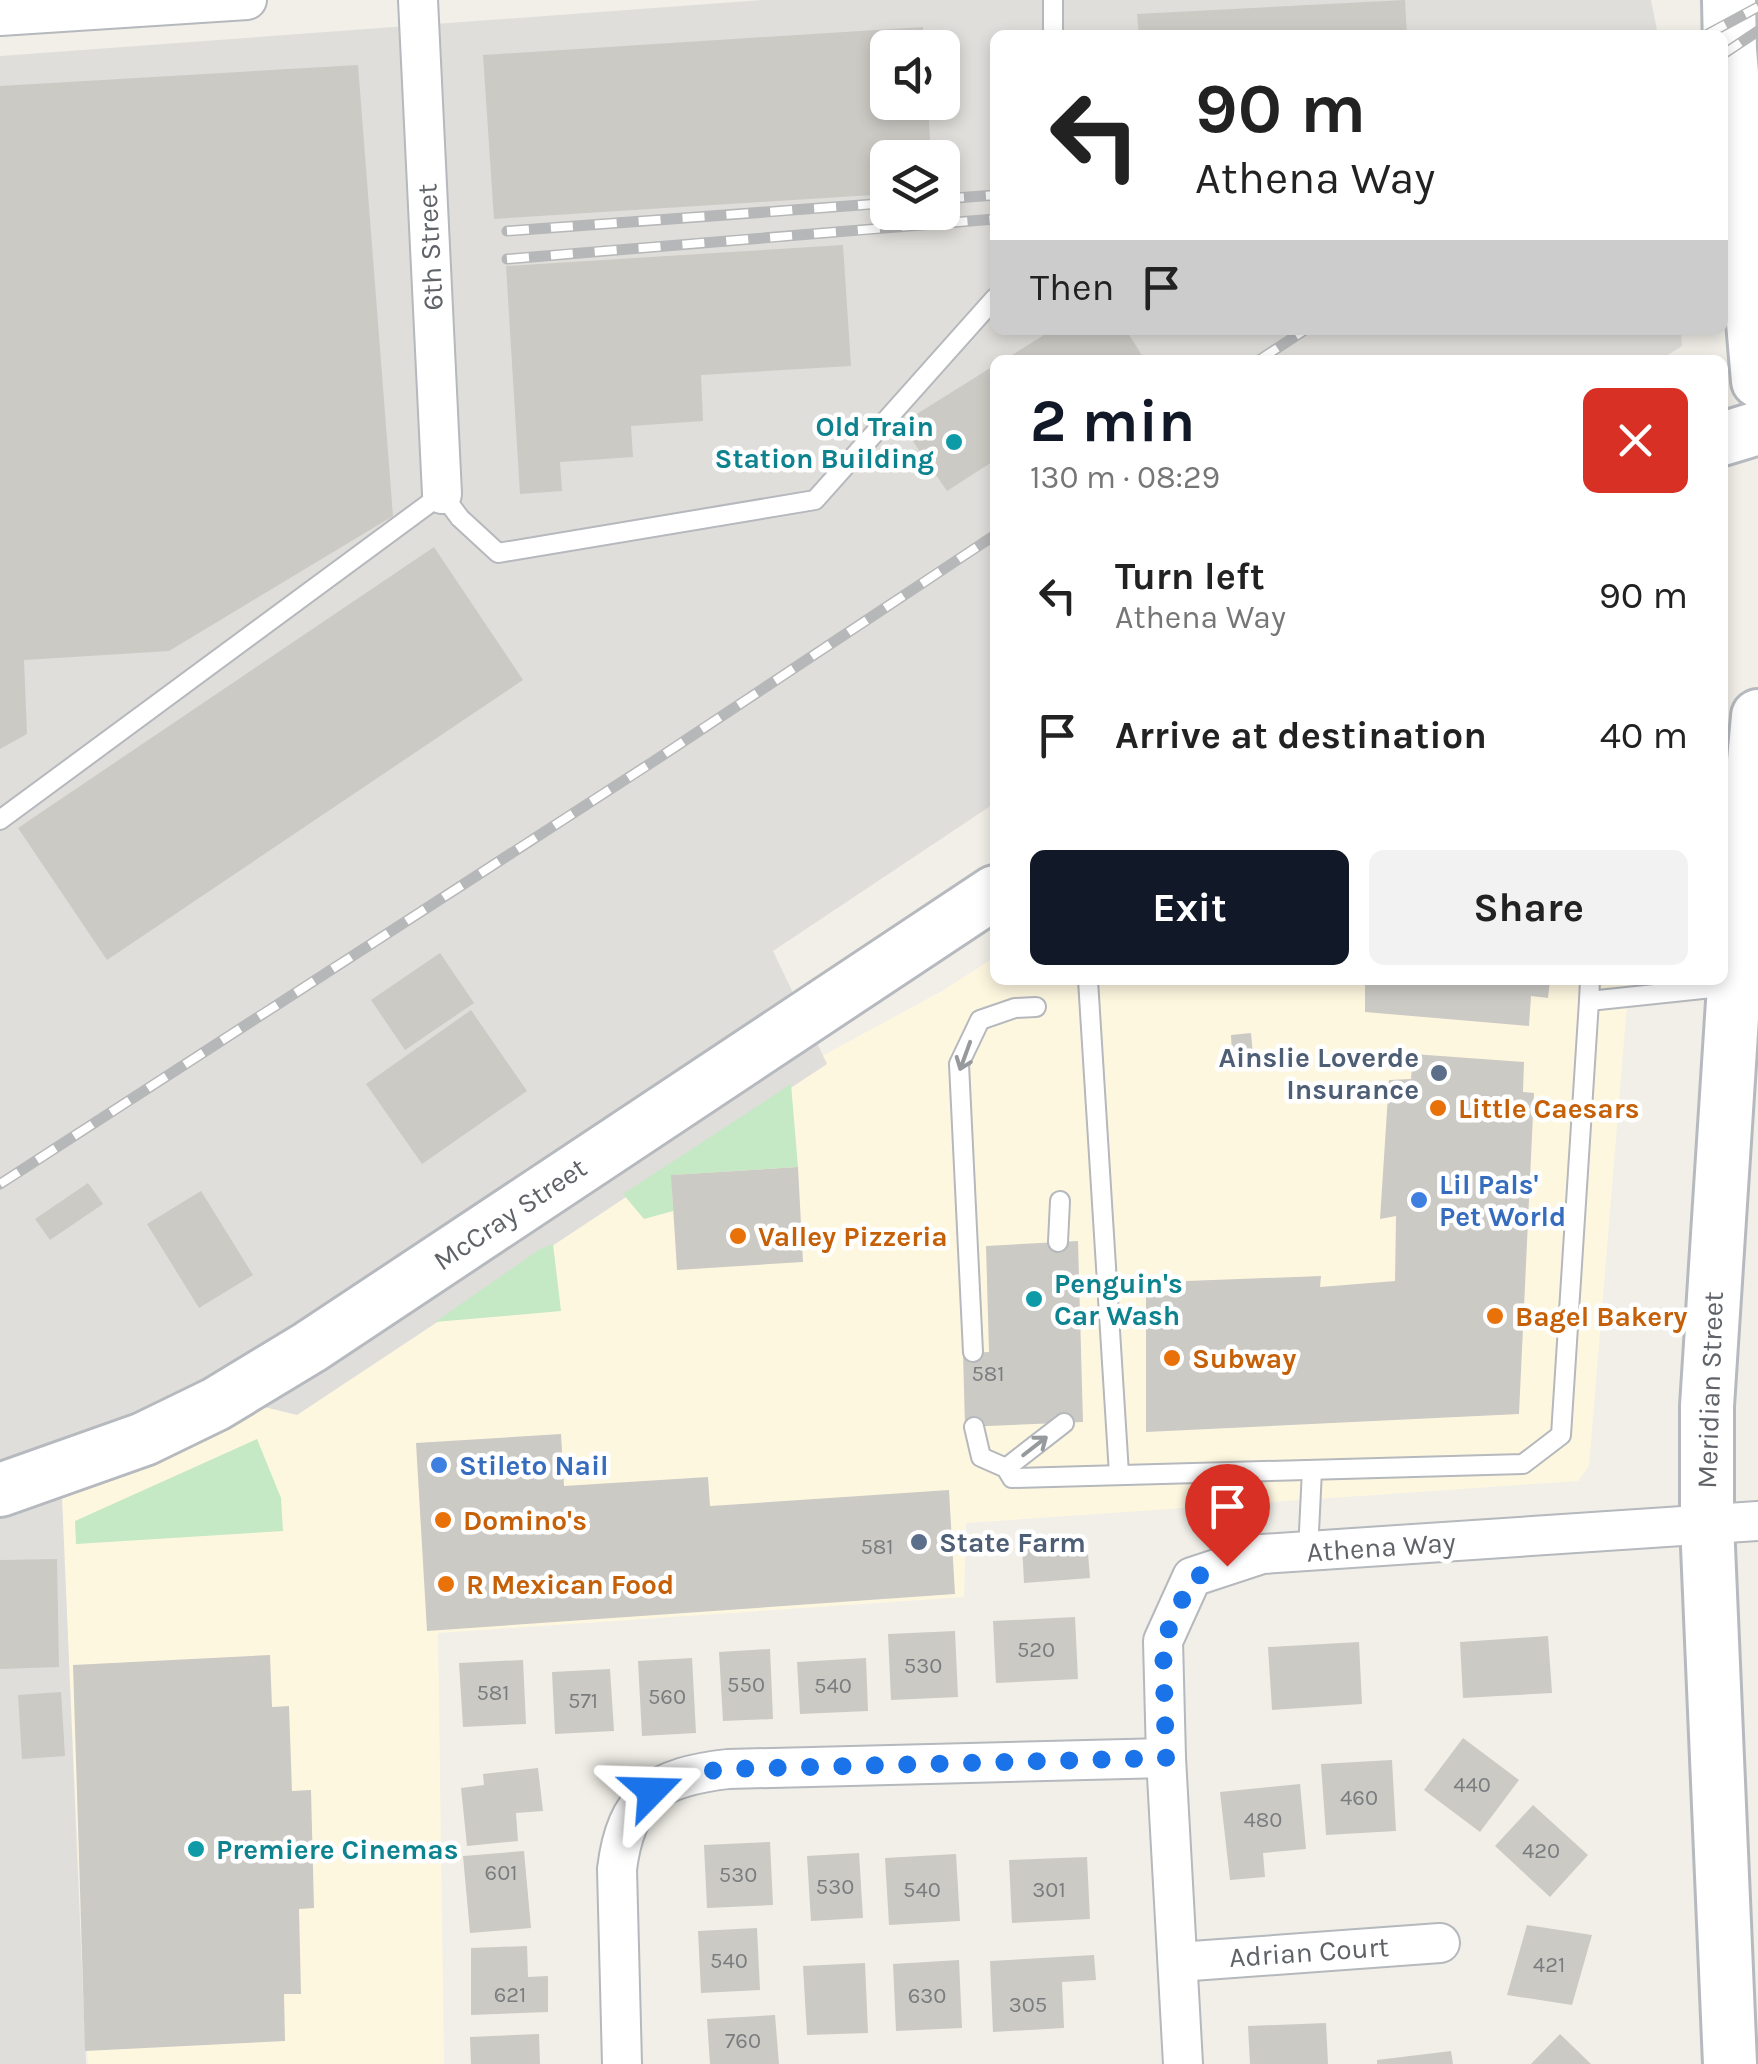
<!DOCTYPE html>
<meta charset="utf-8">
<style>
body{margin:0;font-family:Karla,sans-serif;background:#f2f2f2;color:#222;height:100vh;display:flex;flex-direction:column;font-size:38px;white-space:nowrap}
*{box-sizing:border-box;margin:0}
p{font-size:32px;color:#767676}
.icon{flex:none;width:55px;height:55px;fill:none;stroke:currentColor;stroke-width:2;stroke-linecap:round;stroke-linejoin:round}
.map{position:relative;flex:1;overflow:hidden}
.details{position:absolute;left:990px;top:355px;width:738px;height:630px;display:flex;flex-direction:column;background:#fff;border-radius:15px;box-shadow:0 5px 15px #0003}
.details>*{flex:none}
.hud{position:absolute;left:990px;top:30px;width:738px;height:305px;border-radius:15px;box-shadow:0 5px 15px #0003;background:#fff;color:#222;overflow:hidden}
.controls{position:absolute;left:870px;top:30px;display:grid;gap:20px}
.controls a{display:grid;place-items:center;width:90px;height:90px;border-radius:15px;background:#fff;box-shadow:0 5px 15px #0003;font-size:50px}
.pin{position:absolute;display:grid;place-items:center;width:85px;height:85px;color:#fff;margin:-102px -42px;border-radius:50% 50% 50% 0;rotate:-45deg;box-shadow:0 0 10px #0007}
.pin .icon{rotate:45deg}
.me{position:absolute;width:110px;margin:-55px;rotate:68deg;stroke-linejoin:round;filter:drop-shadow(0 0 8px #0008)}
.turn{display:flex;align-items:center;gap:35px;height:210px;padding:0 40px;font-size:45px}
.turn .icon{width:130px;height:130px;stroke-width:2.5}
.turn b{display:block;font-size:70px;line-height:85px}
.then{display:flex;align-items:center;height:95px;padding:0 40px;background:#0003;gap:20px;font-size:38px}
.round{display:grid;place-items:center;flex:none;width:105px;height:105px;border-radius:15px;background:#f2f2f2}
.head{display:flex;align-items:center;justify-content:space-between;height:170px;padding:0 40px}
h1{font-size:60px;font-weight:700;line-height:75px;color:#111827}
.primary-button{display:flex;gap:20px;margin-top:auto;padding:20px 40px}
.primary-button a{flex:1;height:115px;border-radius:15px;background:#111827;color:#fff;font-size:40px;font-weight:700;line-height:115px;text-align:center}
.primary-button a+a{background:#f2f2f2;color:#222}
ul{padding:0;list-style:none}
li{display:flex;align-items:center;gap:30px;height:140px;padding:0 40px}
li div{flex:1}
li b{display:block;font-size:38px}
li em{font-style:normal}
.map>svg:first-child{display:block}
.commercial{fill:#fef7e0}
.industrial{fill:#e0deda;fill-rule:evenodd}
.green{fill:#c5e8c5}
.building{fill:#cccac5}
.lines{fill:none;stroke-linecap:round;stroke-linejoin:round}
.lane-casing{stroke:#b5b8bc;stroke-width:22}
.street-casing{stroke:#b5b8bc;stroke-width:42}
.secondary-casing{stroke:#b6babf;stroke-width:58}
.lane{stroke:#fff;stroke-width:18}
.street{stroke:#fff;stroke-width:38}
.secondary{stroke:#fff;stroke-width:52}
.rail-casing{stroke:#b6b7b8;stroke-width:11}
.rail{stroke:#fff;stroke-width:8;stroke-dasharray:22;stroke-linecap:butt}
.oneway{stroke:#979a9d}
.route{stroke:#1a73e8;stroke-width:18;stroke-dasharray:0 32.4}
.culture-dot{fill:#0f9aa8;stroke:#fff;stroke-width:4}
.service-dot{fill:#5c6f8a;stroke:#fff;stroke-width:4}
.food-dot{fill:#e8710a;stroke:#fff;stroke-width:4}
.shop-dot{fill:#3f7fe0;stroke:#fff;stroke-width:4}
.labels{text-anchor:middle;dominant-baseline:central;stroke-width:9;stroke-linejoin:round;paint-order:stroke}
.number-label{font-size:22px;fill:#7a7d7f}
.street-label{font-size:28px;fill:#5f6368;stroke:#fff}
.culture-label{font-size:28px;font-weight:bold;fill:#0d838f;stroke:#fff;text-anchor:start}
.service-label{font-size:28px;font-weight:bold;fill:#4e5e75;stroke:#fff;text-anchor:end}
.food-label{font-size:28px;font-weight:bold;fill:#c56008;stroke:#fff;text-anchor:start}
.shop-label{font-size:28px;font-weight:bold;fill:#366cbe;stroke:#fff;text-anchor:start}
</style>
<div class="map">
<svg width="1758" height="2064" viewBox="0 0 1758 2064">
<rect width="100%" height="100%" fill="#f1efe8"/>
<polygon class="commercial" points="995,957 995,980 1629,980 1589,1466 1578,1481 966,1523 964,1597 438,1633 444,2064 88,2064 60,1470 942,991"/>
<path class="industrial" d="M762,0H1651L1658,35H995V330H1681L1682,346L1660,360H995V803L773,951L827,1064L297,1415L228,1398L61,1472L86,2064H0V56ZM888,48H942V102H888ZM888,158H942V212H888Z"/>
<g class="green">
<polygon points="791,1084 798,1167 672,1175 673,1211 644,1219 623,1194"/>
<polygon points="553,1244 561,1311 435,1322 540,1249"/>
<polygon points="257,1439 281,1498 283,1531 76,1544 75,1521"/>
</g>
<g class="building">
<polygon points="1405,0 1407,35 1139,35 1137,14"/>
<polygon points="923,27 924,48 888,48 888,102 928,102 931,158 888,158 888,194 494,219 483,55"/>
<polygon points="358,65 393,516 169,651 24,660 27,734 0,749 0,86"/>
<polygon points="843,245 851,366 701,375 703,421 631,426 633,457 560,462 562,491 520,494 506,266"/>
<polygon points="1052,330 1126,330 1145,360 1004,360"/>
<polygon points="995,365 995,460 947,491 901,424"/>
<polygon points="434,547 523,680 107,960 18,828"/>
<polygon points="440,953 474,1003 405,1050 371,1000"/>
<polygon points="1365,980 1550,980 1548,998 1531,996 1529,1026 1365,1012"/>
<polygon points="471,1010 527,1091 422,1164 366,1084"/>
<polygon points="1251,1033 1253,1055 1232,1057 1231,1035"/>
<polygon points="1413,1054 1524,1062 1523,1092 1534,1093 1519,1414 1146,1432 1146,1297 1185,1294 1186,1281 1321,1276 1320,1287 1395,1281 1396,1216 1380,1219 1389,1080 1411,1079"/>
<polygon points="798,1167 803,1262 677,1270 671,1175"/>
<polygon points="88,1183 103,1204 50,1240 35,1219"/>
<polygon points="201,1191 253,1275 199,1308 147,1224"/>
<polygon points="1078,1241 1083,1422 965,1427 963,1353 989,1352 986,1246"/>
<polygon points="561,1434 564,1486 708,1477 710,1506 949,1490 955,1594 427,1631 416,1443"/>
<polygon points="1087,1541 1090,1578 1024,1583 1022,1544"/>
<polygon points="57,1559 59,1667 0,1669 0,1560"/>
<polygon points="1075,1617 1078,1679 996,1683 993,1621"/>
<polygon points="955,1631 958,1697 891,1700 888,1634"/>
<polygon points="1548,1636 1552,1693 1463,1698 1460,1642"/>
<polygon points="1359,1642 1362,1704 1272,1710 1268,1647"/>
<polygon points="770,1649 773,1719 723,1721 719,1652"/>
<polygon points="270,1655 272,1707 289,1706 292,1791 311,1790 314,1908 299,1909 301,1994 284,1994 285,2041 85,2051 73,1665"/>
<polygon points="692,1658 696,1733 642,1736 638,1661"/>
<polygon points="866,1658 868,1711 800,1714 797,1662"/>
<polygon points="523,1660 526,1724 463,1727 459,1663"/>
<polygon points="610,1669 614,1731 555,1734 552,1672"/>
<polygon points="61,1692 65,1756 22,1759 18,1695"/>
<polygon points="1463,1738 1519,1780 1480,1832 1424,1790"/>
<polygon points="1392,1760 1396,1831 1326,1835 1321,1764"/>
<polygon points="538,1768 543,1811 516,1813 518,1841 467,1846 461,1788 484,1785 483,1774"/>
<polygon points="1300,1784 1306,1849 1263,1853 1265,1877 1230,1880 1220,1792"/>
<polygon points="1533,1805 1588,1855 1550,1897 1495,1846"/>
<polygon points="770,1842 773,1905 707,1908 704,1845"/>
<polygon points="524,1851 531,1928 470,1933 463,1856"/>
<polygon points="859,1853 863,1918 811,1921 807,1856"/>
<polygon points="956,1854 960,1921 889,1925 885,1858"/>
<polygon points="1087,1857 1090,1919 1012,1923 1009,1860"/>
<polygon points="1527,1925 1592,1935 1572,2005 1507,1995"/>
<polygon points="757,1928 760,1990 701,1993 698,1931"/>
<polygon points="527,1946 528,1977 548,1976 548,2012 471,2015 471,1948"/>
<polygon points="1094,1955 1096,1980 1062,1982 1064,2028 993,2032 990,1961"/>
<polygon points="959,1960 962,2028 896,2031 893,1964"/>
<polygon points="865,1963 868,2033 807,2035 803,1966"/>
<polygon points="775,2015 779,2064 710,2064 707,2019"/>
<polygon points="1326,2023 1328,2064 1250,2064 1248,2026"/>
<polygon points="539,2034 540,2064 471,2064 470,2037"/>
<polygon points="1560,2034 1591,2064 1531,2064"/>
<polygon points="1451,2051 1453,2064 1377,2064 1377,2060"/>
</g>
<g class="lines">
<g class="lane-casing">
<g id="lane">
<polyline points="1053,35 1053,0"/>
<polyline points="0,820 442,494 460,518 498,553 815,500 995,298"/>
<polyline points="1088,980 1119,1474"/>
<polyline points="1590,980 1589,1001 1731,986"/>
<polyline points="1058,1242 1060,1201"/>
<polyline points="973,1352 959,1064 980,1020 1015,1008 1036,1007"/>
<polyline points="974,1427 981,1457 1006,1468 1012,1478 1523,1464 1561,1435 1589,1001"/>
<polyline points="1006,1468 1064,1423"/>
<polyline points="1308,1552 1312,1470"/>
</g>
</g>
<g class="street-casing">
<g id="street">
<polyline points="418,0 442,494"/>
<polyline points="0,16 247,0"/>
<polyline points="1178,1962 1440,1943"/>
<path d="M622,2064L617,1869C626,1796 657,1777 728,1769L1166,1758"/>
<polyline points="1183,2064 1166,1758 1163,1641 1192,1577 1262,1554 1758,1521"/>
</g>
</g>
<g class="secondary-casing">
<g id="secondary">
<polyline points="1729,0 1730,50 1758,381"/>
<polyline points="1722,439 1758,428"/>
<polyline points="0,1490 144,1439 216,1404 310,1347 995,892"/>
<polyline points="1730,2064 1707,1523 1707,1406 1734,986 1758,716"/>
</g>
</g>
<use href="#lane" class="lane"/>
<use href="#street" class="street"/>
<use href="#secondary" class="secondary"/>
<g class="rail-casing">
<g id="rail">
<polyline points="1706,35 1758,7"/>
<polyline points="1722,55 1758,31"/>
<polyline points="942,199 995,195"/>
<polyline points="507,231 888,203"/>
<polyline points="507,259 995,219"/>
<polyline points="1259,360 1305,330"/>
<polyline points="0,1184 654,761 995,535"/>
</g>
</g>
<use href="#rail" class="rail"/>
</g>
<defs><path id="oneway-shaft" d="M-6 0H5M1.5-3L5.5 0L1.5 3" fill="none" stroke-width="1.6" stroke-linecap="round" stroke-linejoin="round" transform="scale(2.5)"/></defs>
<g class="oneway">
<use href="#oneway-shaft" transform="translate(965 1056) rotate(110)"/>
<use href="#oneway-shaft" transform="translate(1035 1446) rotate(-38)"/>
</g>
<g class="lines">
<polyline class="route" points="652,1791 698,1772 728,1769 1166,1758 1163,1642 1192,1578 1227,1566"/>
</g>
<g class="culture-dot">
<circle cx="954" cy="442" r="10"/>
<circle cx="1034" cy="1299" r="10"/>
<circle cx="196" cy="1849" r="10"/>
</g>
<g class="service-dot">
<circle cx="1439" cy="1073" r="10"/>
<circle cx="919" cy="1542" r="10"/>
</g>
<g class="food-dot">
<circle cx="1438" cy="1108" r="10"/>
<circle cx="738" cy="1236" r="10"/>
<circle cx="1495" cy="1316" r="10"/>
<circle cx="1172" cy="1358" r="10"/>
<circle cx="443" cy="1520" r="10"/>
<circle cx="446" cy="1584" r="10"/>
</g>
<g class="shop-dot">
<circle cx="1419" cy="1200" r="10"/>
<circle cx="439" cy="1465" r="10"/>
</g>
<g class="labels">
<g class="number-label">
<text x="988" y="1374">581</text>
<text x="877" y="1547">581</text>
<text x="1036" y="1650">520</text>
<text x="923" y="1666">530</text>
<text x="746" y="1685">550</text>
<text x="833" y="1686">540</text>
<text x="493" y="1693">581</text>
<text x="667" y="1697">560</text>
<text x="583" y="1701">571</text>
<text x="1472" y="1785">440</text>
<text x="1359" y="1798">460</text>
<text x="1263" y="1820">480</text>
<text x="1541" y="1851">420</text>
<text x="501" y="1873">601</text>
<text x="738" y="1875">530</text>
<text x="835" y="1887">530</text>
<text x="922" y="1890">540</text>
<text x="1049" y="1890">301</text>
<text x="729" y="1961">540</text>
<text x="1549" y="1965">421</text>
<text x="510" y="1995">621</text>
<text x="927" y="1996">630</text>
<text x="1028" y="2005">305</text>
<text x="743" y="2041">760</text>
</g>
<g class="street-label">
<text transform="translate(430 247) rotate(-93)">6th Street</text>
<text transform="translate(510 1214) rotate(-34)">McCray Street</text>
<text transform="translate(1710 1390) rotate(-88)">Meridian Street</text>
<text transform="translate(1381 1547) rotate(-4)">Athena Way</text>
<text transform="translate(1309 1952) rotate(-4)">Adrian Court</text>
</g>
<g class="culture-label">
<text x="934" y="426" text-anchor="end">Old Train<tspan x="934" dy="32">Station Building</tspan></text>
<text x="1054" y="1283">Penguin's<tspan x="1054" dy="32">Car Wash</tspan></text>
<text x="216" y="1849">Premiere Cinemas</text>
</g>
<g class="service-label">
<text x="1419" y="1057">Ainslie Loverde<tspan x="1419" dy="32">Insurance</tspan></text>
<text x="939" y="1542" text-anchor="start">State Farm</text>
</g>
<g class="food-label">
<text x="1458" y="1108">Little Caesars</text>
<text x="758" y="1236">Valley Pizzeria</text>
<text x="1515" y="1316">Bagel Bakery</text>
<text x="1192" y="1358">Subway</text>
<text x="463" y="1520">Domino's</text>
<text x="466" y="1584">R Mexican Food</text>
</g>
<g class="shop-label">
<text x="1439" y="1184">Lil Pals'<tspan x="1439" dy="32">Pet World</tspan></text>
<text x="459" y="1465">Stileto Nail</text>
</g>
</g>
</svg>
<div class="controls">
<a><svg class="icon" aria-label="sound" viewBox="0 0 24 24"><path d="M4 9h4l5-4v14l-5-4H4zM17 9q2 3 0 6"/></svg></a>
<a><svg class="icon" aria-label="layers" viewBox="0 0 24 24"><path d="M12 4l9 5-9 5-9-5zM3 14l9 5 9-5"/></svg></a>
</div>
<div class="pin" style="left:1227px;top:1566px;background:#d93025"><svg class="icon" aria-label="arrive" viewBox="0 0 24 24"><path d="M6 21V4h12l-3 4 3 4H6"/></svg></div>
<svg class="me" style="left:652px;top:1791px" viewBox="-20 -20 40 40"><path d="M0-17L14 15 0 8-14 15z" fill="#1a73e8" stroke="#fff" stroke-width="4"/></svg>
<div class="hud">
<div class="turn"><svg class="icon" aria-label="left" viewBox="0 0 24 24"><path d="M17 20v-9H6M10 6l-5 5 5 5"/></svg><div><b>90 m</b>Athena Way</div></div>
<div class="then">Then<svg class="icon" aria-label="arrive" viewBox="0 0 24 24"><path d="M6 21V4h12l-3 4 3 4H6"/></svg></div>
</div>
<section class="details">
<div class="head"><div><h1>2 min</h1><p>130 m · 08:29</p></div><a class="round" style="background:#d93025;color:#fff"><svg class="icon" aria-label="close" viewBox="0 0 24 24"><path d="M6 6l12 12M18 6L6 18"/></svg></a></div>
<ul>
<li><svg class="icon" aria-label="left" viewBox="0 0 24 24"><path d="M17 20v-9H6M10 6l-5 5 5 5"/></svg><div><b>Turn left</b><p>Athena Way</p></div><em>90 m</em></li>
<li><svg class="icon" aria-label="arrive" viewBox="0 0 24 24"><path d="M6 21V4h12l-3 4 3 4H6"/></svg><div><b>Arrive at destination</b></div><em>40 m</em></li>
</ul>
<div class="primary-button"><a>Exit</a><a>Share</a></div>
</section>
</div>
